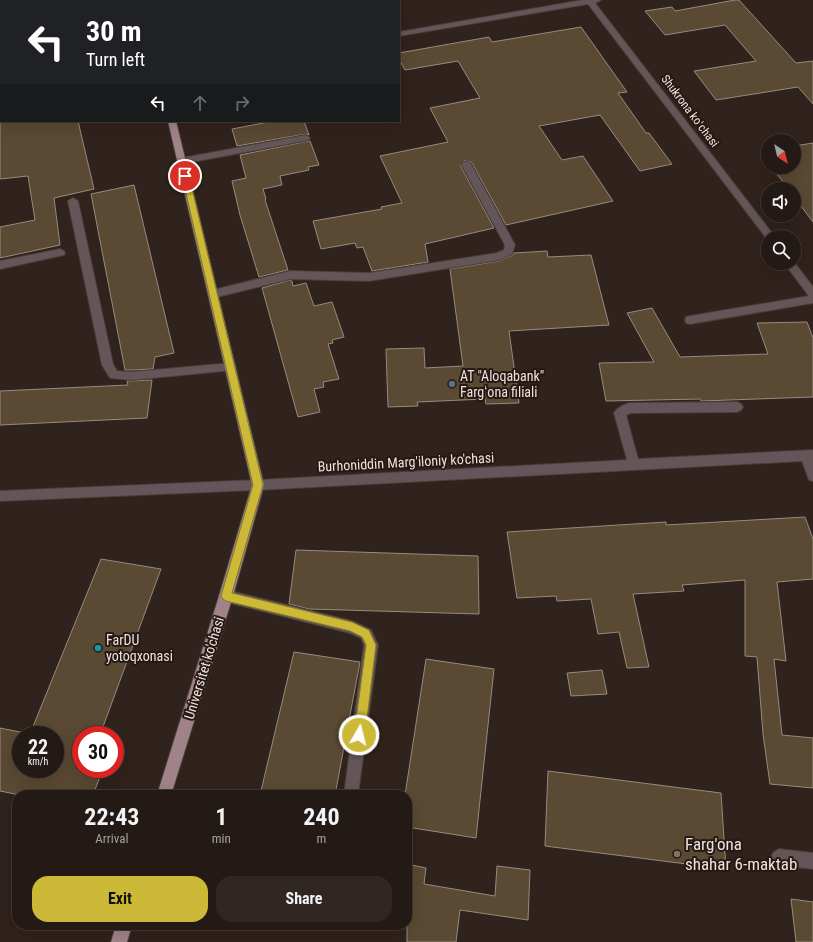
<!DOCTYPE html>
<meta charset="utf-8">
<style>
body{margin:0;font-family:"Roboto Condensed",sans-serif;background:#302722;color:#f1f3f6;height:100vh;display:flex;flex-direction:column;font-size:15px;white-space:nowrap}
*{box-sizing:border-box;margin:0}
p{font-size:13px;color:#a3a1a0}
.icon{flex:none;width:22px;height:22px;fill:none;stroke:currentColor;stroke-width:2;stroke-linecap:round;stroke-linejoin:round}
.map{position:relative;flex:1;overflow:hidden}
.side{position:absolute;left:12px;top:790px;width:400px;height:140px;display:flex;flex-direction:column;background:#241a15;border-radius:16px;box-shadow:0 4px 16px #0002,0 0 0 1px #413834}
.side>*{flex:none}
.guide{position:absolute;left:0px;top:0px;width:400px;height:122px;box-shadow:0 4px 16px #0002,0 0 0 1px #413834;background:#202124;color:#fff;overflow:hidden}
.needle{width:26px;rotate:145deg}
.fabs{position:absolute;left:761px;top:134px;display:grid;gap:8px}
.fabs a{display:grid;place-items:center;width:40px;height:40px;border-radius:50%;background:#241a15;box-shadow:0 4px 16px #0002,0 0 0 1px #413834;font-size:20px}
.speed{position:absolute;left:12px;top:726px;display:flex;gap:8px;font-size:20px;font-weight:700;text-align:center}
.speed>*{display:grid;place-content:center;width:52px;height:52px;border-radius:50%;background:#241a15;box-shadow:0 4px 16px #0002,0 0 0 1px #413834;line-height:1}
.speed small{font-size:10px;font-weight:400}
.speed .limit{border:6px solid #d22;background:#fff;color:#111}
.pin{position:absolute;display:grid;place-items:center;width:34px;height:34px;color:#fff;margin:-17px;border:2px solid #fff;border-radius:50%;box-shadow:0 1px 4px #0007}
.me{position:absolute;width:44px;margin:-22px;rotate:8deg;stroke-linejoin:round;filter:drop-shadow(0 0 3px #0008)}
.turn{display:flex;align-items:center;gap:14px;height:84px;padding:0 20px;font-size:18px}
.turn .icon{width:52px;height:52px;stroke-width:2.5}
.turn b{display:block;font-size:28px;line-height:34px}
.lanes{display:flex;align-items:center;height:38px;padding:0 20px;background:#0003;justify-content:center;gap:20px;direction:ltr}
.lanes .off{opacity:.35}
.eta{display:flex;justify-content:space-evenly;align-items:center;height:68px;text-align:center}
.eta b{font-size:24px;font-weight:700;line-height:28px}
.primary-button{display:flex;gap:8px;margin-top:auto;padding:8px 20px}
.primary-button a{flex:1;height:46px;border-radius:16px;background:#cdb938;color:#111;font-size:16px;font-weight:700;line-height:46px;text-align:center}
.primary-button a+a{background:#302722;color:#f1f3f6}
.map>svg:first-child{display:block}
.building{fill:#5a4933;stroke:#968c7e;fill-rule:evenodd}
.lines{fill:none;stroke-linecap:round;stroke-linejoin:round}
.minor-casing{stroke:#4a3d37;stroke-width:2}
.major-casing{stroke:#4a3d37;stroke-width:2}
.minor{fill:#635558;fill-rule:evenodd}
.major{fill:#9f8389;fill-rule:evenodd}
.route{fill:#cdb938;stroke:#857824}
.service-dot{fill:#5c6f8a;stroke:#261913;stroke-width:1.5}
.culture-dot{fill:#0f9aa8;stroke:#261913;stroke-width:1.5}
.education-dot{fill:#8d6e63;stroke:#261913;stroke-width:1.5}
.labels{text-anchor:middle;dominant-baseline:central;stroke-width:4;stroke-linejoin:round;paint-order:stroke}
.far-street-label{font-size:12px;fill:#ece2de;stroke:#261913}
.poi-label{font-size:14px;fill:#ece2de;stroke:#261913;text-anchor:start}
.street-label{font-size:14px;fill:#ece2de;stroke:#261913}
.near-poi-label{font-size:17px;fill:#ece2de;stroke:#261913;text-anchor:start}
</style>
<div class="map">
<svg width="813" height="942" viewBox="0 0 813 942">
<rect width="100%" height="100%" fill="#30221c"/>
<g class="building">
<polygon points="735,0 739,0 796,63 813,61 813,104 798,87 716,100 694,71 756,61 725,25 665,35 645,11 672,7 675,11"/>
<polygon points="581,27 627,92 618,93 646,133 649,133 672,164 640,171 600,115 539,126 562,160 583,156 613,201 506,225 472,163 465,160 460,165 494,228 425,244 428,262 372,271 363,247 357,248 355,243 321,249 313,221 382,209 381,207 402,203 380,156 448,142 430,108 480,98 458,61 405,70 399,59 399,53 489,37 492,42"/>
<polygon points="0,121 78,121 94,189 54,198 60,245 0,258 0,227 35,220 28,176 0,179"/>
<polygon points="274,121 304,121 309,135 306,134 237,146 232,129"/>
<polygon points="309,141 310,141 319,165 308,167 309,170 280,176 282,185 263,189 266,199 265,200 288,270 259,277 240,215 232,181 246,178 240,155"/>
<polygon points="813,143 813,222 794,197 794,189 789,189 771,167 794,167 794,146"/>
<polygon points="134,185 174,353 155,357 153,369 132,370 125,370 91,194"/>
<polygon points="547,251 548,257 591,255 609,325 509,331 519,403 486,404 485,399 417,402 418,406 388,407 386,349 424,348 425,368 463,366 450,269 499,261 513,255 514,253"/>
<polygon points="290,280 292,281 293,286 306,283 314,306 332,302 344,337 332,340 333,343 328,344 339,379 323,382 324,387 314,389 320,412 298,417 262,288"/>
<polygon points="652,308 680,357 768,354 757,323 807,322 813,338 813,397 701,401 700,399 606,401 599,363 654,362 627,313"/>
<polygon points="152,380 147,418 0,425 0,391 128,385 127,381"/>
<polygon points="805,517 813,539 813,579 777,582 786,661 774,659 782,735 813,738 813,788 770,784 763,734 757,657 745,656 745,580 682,585 684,591 633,594 649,667 627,668 619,632 598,634 591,599 557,601 556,596 517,598 507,532 666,522 666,525"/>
<polygon points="296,550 478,556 479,614 309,609 289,604"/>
<path d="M101,559L161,569L100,735H81V769H103L93,795H20L0,791V728L30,734ZM21,735H55V769H21Z"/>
<polygon points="294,652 360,662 335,795 260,795"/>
<polygon points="426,659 494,669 476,838 407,827 407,795 405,795"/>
<polygon points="602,670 607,694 571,696 567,673"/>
<polygon points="548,771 721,793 726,869 545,846"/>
<polygon points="407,864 426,868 424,884 495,896 497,866 530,870 528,920 460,910 456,942 407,942"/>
<polygon points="791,899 813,902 813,942 796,942"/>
</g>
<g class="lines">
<g class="minor-casing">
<g id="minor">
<polygon points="583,0 601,0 595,3 775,237 768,237 768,240 767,239 588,4 399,36 399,32"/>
<rect x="0" y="101" width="1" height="6"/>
<polygon points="306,135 310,138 309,140 182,164 177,161 182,158"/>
<polygon points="466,161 471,164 515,245 512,254 499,260 369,281 290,279 213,298 209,297 208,294 209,291 213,290 290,271 369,273 497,253 504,250 505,245 461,164"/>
<polygon points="73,198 78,201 113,364 117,371 132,372 230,363 234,364 236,367 234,370 132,380 110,378 102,365 68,201"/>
<polygon points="60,249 64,251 65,253 64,255 0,269 0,261"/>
<polygon points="794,262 813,287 813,303 690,324 686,323 685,320 686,317 690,316 809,296 784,263"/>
<path d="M737,402L741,404L743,407L741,410L737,412L631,413L626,415L638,459L813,450V481L809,480L802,461L258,490L0,501V491L258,480L627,460L614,413C617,408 623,405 629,403Z"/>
<polygon points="226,590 352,621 371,630 378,645 358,795 344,795 364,645 361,638 350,633 226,602 221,600 219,596 221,592"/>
<polygon points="779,849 813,853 813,869 779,865 774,862 771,857 774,852"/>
</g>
</g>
<g class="major-casing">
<g id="major">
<rect x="140" y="0" width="8" height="1"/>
<polygon points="168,121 176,121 264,485 233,596 171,795 157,795 219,596 252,485"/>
<polygon points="116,925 132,925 127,942 111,942"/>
</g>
</g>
<use href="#minor" class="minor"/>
<use href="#major" class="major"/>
</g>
<polygon class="route" points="183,174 188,174 189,176 263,485 232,593 352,622 369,630 376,645 365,735 363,739 359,741 355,739 354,735 366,645 362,637 350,631 226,601 223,599 221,596 253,485 182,176"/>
<circle class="service-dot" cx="452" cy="384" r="4"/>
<circle class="culture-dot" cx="98" cy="648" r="4"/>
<circle class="education-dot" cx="677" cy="854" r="4"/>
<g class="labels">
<g class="far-street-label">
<text transform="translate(690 111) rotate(53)">Shukrona koʻchasi</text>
</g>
<g class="poi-label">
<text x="460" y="376">AT "Aloqabank"<tspan x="460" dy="16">Fargʻona filiali</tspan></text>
<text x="106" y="640">FarDU<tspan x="106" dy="16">yotoqxonasi</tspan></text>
</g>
<g class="street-label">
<text transform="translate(406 462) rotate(-3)">Burhoniddin Marg'iloniy ko'chasi</text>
<text transform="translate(204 668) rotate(-73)">Universitet ko'chasi</text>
</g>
<g class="near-poi-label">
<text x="685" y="844">Farg'ona<tspan x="685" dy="20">shahar 6-maktab</tspan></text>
</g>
</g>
</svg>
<div class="fabs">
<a><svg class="needle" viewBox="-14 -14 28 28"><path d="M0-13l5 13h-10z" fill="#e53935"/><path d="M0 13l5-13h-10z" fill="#a3a1a0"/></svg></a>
<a><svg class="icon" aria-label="sound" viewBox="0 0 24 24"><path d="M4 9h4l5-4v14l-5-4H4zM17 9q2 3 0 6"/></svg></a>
<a><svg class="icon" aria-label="search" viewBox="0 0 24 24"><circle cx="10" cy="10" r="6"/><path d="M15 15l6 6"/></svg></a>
</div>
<div class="speed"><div>22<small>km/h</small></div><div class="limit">30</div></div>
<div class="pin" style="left:185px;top:176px;background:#d93025"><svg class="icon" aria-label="arrive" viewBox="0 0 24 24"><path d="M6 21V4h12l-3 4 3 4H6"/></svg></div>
<svg class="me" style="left:359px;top:735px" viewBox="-20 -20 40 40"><circle r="17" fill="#cdb938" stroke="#fff" stroke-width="3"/><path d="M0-11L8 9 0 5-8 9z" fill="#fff"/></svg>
<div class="guide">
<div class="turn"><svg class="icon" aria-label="left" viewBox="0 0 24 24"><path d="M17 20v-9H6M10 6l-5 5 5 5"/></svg><div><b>30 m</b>Turn left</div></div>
<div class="lanes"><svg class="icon" aria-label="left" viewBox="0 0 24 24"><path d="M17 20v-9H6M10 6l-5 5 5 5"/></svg><svg class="icon off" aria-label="ahead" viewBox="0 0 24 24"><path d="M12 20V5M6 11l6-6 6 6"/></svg><svg class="icon off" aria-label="right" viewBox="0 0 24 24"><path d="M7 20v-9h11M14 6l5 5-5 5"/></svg></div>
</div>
<section class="side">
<div class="eta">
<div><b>22:43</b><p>Arrival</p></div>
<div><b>1</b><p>min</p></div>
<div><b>240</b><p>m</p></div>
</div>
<div class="primary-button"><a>Exit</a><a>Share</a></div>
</section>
</div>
